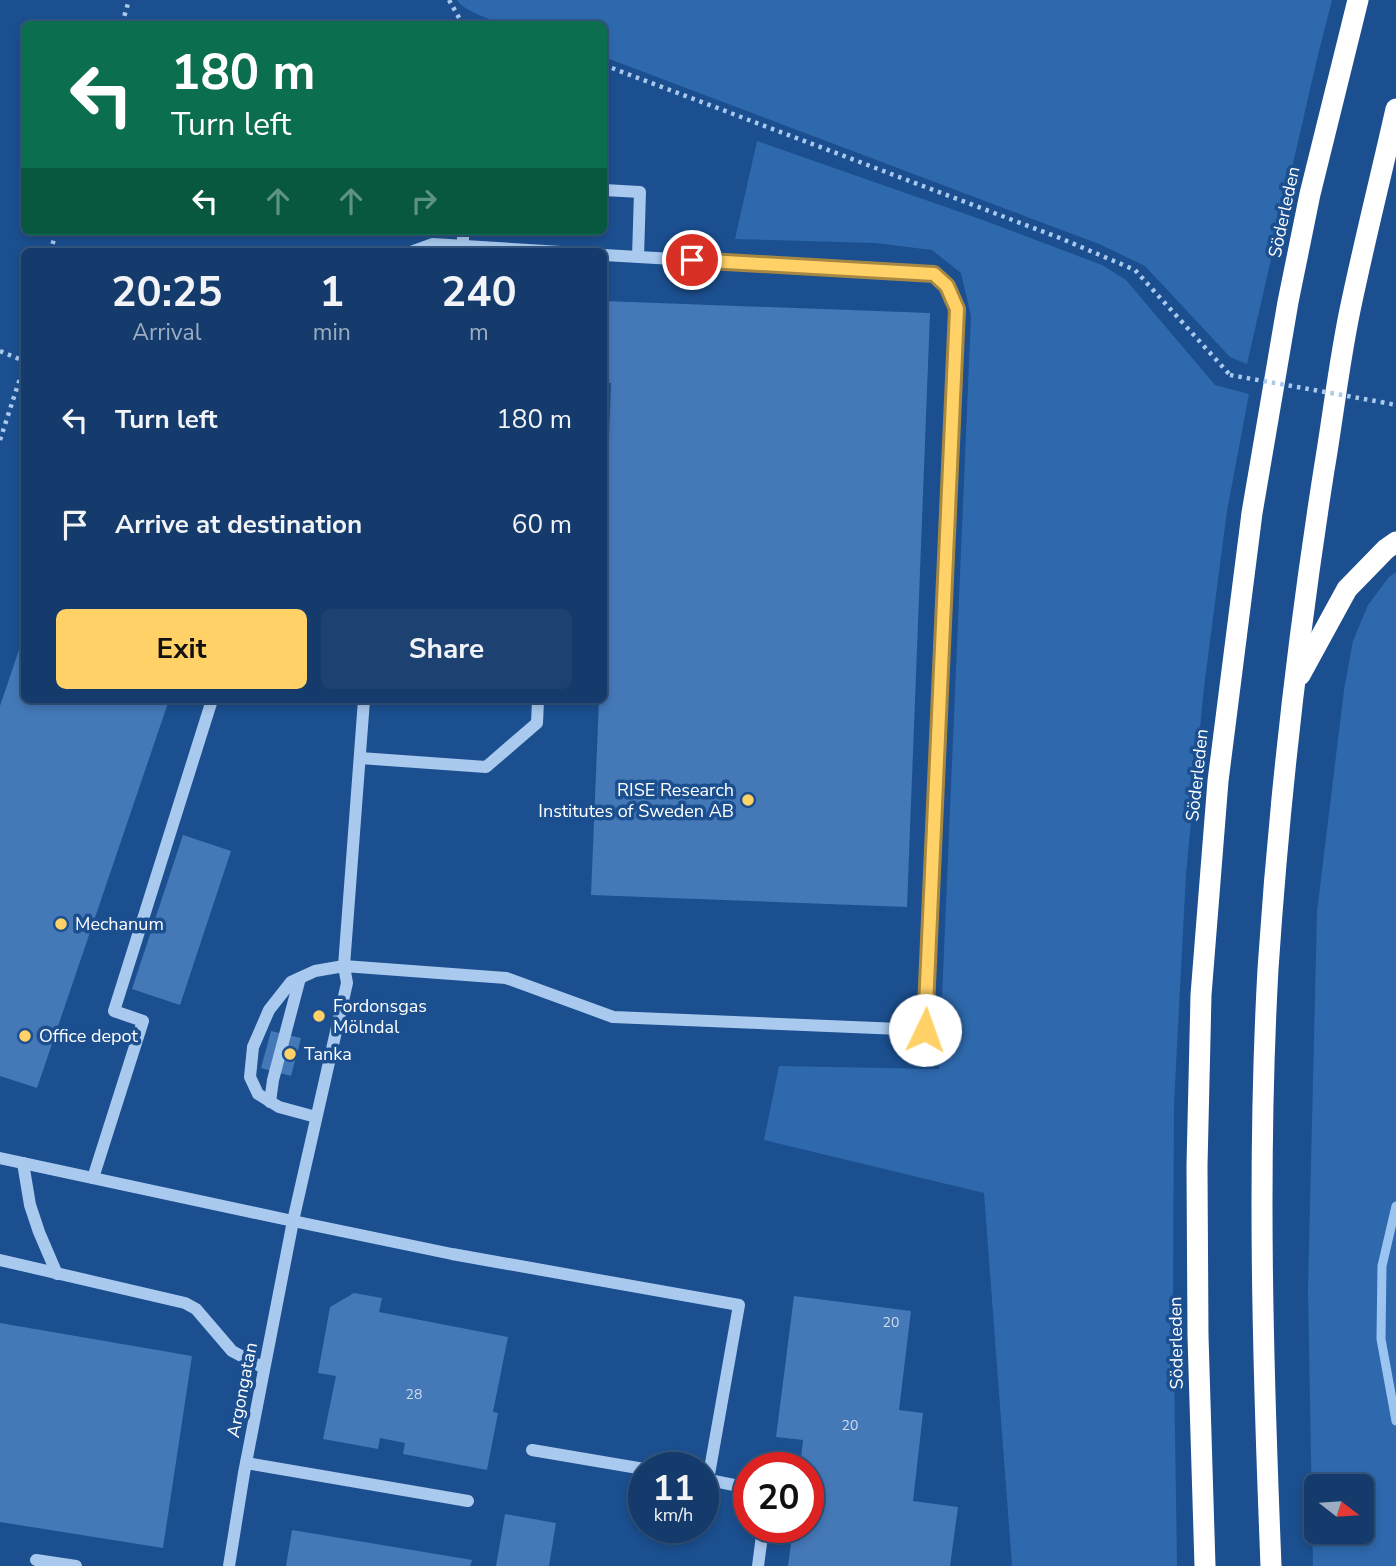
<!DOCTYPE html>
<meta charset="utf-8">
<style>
body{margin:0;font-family:"Nunito Sans",sans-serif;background:#1d4271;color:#f1f3f6;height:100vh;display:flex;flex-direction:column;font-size:26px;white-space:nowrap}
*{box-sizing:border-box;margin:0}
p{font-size:23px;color:#9dadc1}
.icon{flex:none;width:38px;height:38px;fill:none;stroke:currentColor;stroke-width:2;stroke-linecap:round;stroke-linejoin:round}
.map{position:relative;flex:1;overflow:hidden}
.details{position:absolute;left:21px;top:248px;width:586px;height:455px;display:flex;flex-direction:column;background:#143b6b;border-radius:10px;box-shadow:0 4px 10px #0003,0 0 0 2px #33557e}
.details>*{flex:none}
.banner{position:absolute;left:21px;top:21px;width:586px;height:214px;border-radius:10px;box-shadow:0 4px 10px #0003,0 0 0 2px #33557e;background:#0b6e4f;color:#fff;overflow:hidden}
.needle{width:46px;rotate:107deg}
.buttons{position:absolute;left:1304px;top:1474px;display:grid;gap:14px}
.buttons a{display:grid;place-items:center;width:70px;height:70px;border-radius:10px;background:#143b6b;box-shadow:0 4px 10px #0003,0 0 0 2px #33557e;font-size:35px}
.speed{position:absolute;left:628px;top:1452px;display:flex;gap:14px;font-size:35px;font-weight:700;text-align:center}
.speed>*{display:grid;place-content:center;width:91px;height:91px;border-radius:50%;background:#143b6b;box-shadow:0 4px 10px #0003,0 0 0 2px #33557e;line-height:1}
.speed small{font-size:18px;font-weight:400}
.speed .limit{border:10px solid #d22;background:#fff;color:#111}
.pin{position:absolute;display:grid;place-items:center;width:60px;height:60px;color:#fff;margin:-30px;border:4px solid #fff;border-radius:50%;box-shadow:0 2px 7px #0007}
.me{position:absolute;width:77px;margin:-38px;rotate:3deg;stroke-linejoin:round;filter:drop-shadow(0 0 5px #0008)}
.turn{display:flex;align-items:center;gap:24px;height:147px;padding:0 35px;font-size:32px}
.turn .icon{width:91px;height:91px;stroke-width:2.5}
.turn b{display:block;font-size:49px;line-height:60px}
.lanes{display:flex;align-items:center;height:66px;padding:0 35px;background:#0003;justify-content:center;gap:35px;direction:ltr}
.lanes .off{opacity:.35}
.eta{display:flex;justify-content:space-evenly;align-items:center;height:119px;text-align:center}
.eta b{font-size:42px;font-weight:700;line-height:49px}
.primary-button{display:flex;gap:14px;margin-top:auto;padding:14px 35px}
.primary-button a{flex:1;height:80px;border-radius:10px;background:#ffd166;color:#111;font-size:28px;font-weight:700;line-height:80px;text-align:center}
.primary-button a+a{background:#1d4271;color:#f1f3f6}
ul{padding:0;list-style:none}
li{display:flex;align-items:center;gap:21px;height:105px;padding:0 35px}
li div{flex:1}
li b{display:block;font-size:26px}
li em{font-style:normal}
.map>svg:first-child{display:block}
.green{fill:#2e69ad;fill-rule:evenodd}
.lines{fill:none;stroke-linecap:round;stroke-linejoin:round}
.stream{stroke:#9cc4f0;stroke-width:9}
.building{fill:#4478b7}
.path{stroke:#a9c9ee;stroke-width:4.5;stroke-dasharray:3.5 5;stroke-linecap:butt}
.minor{stroke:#a9c9ee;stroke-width:12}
.highway{stroke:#fff;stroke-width:21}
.path-bridge{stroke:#a9c9ee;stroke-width:4.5;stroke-dasharray:3.5 5;stroke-linecap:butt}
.route-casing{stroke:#a68842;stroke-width:18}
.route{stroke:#ffd166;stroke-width:12}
.poi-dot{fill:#ffd166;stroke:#1b4f8f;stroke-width:2.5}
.labels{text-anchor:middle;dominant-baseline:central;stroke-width:7;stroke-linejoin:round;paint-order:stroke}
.number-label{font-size:14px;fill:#d0dded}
.street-label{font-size:18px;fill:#fff;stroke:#1b4f8f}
.poi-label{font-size:18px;fill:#fff;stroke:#1b4f8f;text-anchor:start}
</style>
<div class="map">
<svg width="1396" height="1566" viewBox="0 0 1396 1566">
<rect width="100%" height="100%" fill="#1b4f8f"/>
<g class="green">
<path d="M457,0H1332L1317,59L1247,364L1230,357L1145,266L1099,244L604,57V24C573,24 541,27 510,24C497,23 463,11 457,0Z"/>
<polygon points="757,141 980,219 1102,265 1126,280 1215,385 1249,394 1227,511 1204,687 1186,874 1174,1104 1173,1296 1177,1566 1012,1566 984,1193 764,1140 779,1066 939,1069 971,316 961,273 932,250 875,243 735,239"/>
<path d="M1396,572V1566H1313L1308,1290L1317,912L1344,690L1353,641L1368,605L1389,577ZM1316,1486H1362V1531H1316Z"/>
</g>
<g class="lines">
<polyline class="stream" points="1396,1206 1382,1266 1381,1339 1396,1421"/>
</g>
<g class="building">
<polygon points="604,301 930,313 907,907 591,895 599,700 604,700 604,573 611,383 604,383"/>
<polygon points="24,635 24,700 169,700 37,1088 0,1076 0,706"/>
<polygon points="183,835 231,851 180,1005 132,989"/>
<polygon points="271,1031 301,1038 291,1076 261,1068"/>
<polygon points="354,1293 382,1298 379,1312 508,1337 493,1412 498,1413 487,1470 403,1454 405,1443 380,1438 378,1449 323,1439 336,1376 318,1373 330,1307"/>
<polygon points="794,1296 911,1311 899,1410 923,1413 913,1501 958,1507 950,1566 788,1566 793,1528 808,1528 808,1468 800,1468 803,1440 776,1437"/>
<polygon points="0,1323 192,1356 163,1548 0,1522"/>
<polygon points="505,1514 556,1523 549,1566 496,1566"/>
<polygon points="292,1530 472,1560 470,1566 286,1566"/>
</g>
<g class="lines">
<g class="path">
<polyline points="449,0 462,23"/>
<polyline points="122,24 129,0"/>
<polyline points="459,24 462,23 470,24"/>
<polyline points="604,65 1060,238 1135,270 1230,375"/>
<polyline points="50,252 56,233 74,231"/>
<polyline points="0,351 24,361"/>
<polyline points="1381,402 1396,405"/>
<polyline points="0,440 24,366"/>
</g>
<g class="minor">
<polyline points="604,190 640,192 638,257"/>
<polyline points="463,246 463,231"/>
<polyline points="411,252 433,244 561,252"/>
<polyline points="364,700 344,966 347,983 293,1221 452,1254 739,1305 708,1480"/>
<polyline points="360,758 486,767 537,723 538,700"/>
<polyline points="270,1102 273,1080 300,978"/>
<polyline points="316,1117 279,1107 258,1094 250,1077 253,1047 269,1010 291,982 315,971 344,966 506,978 613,1017 924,1030 957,308 947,287 934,274 604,255"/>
<polyline points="0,1158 293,1221 244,1473 229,1566"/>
<polyline points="23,1163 30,1205 39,1232 57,1274"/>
<polyline points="93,1178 143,1021 114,1011 212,700"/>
<polyline points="0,1260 185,1303 196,1309 232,1351 264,1368"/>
<polyline points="532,1450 644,1469"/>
<polyline points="246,1463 468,1501"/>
<polyline points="704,1479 749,1488"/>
<polyline points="36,1560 76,1566"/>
<polyline points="758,1566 763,1528"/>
</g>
<g class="highway">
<polyline points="1300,675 1347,589 1386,549 1396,542"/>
<polyline points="1205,1566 1198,1336 1197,1166 1201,995 1218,781 1252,513 1288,302 1310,194 1358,0"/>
<path d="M1271,1566C1263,1368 1257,1167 1268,969C1279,802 1298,636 1324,470C1333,417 1339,363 1350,310C1364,243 1381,176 1396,109"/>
</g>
<polyline class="path-bridge" points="1230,375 1381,402"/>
</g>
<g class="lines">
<g class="route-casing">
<polyline id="route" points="692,260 934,274 947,286 957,309 925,1030"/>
</g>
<use href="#route" class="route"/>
</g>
<g class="poi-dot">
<circle cx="748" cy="800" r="7"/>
<circle cx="61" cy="924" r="7"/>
<circle cx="319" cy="1016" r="7"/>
<circle cx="25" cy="1036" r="7"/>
<circle cx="290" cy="1054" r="7"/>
</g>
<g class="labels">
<g class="number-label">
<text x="891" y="1322">20</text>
<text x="414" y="1394">28</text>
<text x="850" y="1425">20</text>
</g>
<g class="street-label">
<text transform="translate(1284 212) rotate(-78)">Söderleden</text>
<text transform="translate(1197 775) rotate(-84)">Söderleden</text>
<text transform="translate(1176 1343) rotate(-91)">Söderleden</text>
<text transform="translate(242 1390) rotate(-79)">Argongatan</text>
</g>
<g class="poi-label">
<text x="734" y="790" text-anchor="end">RISE Research<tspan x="734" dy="21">Institutes of Sweden AB</tspan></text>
<text x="75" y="924">Mechanum</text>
<text x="333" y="1006">Fordonsgas<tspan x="333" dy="21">Mölndal</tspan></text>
<text x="39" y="1036">Office depot</text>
<text x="304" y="1054">Tanka</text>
</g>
</g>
</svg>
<div class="buttons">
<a><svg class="needle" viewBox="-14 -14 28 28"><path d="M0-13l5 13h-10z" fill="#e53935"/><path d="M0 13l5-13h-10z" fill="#9dadc1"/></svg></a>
</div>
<div class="speed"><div>11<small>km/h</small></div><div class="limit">20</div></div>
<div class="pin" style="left:692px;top:260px;background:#d93025"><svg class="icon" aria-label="arrive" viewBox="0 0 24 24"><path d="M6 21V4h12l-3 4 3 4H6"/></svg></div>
<svg class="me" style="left:925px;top:1030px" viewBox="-20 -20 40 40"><circle r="19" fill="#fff"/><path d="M0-13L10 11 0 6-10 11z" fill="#ffd166"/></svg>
<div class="banner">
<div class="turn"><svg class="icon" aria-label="left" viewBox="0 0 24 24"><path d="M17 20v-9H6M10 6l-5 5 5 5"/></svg><div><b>180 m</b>Turn left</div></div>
<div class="lanes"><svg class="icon" aria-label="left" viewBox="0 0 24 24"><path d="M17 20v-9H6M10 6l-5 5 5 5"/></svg><svg class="icon off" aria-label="ahead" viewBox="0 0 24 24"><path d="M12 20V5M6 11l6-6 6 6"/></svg><svg class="icon off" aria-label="ahead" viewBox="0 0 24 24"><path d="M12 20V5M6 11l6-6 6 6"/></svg><svg class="icon off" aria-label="right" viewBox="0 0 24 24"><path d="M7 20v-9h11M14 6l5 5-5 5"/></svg></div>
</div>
<section class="details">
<div class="eta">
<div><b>20:25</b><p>Arrival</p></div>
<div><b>1</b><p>min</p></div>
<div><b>240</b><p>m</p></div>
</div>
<ul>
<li><svg class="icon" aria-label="left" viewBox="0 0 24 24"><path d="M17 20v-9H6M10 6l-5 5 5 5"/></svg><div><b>Turn left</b></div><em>180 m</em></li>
<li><svg class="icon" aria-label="arrive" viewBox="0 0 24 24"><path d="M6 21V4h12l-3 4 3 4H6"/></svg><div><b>Arrive at destination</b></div><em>60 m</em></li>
</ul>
<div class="primary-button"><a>Exit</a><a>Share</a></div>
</section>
</div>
